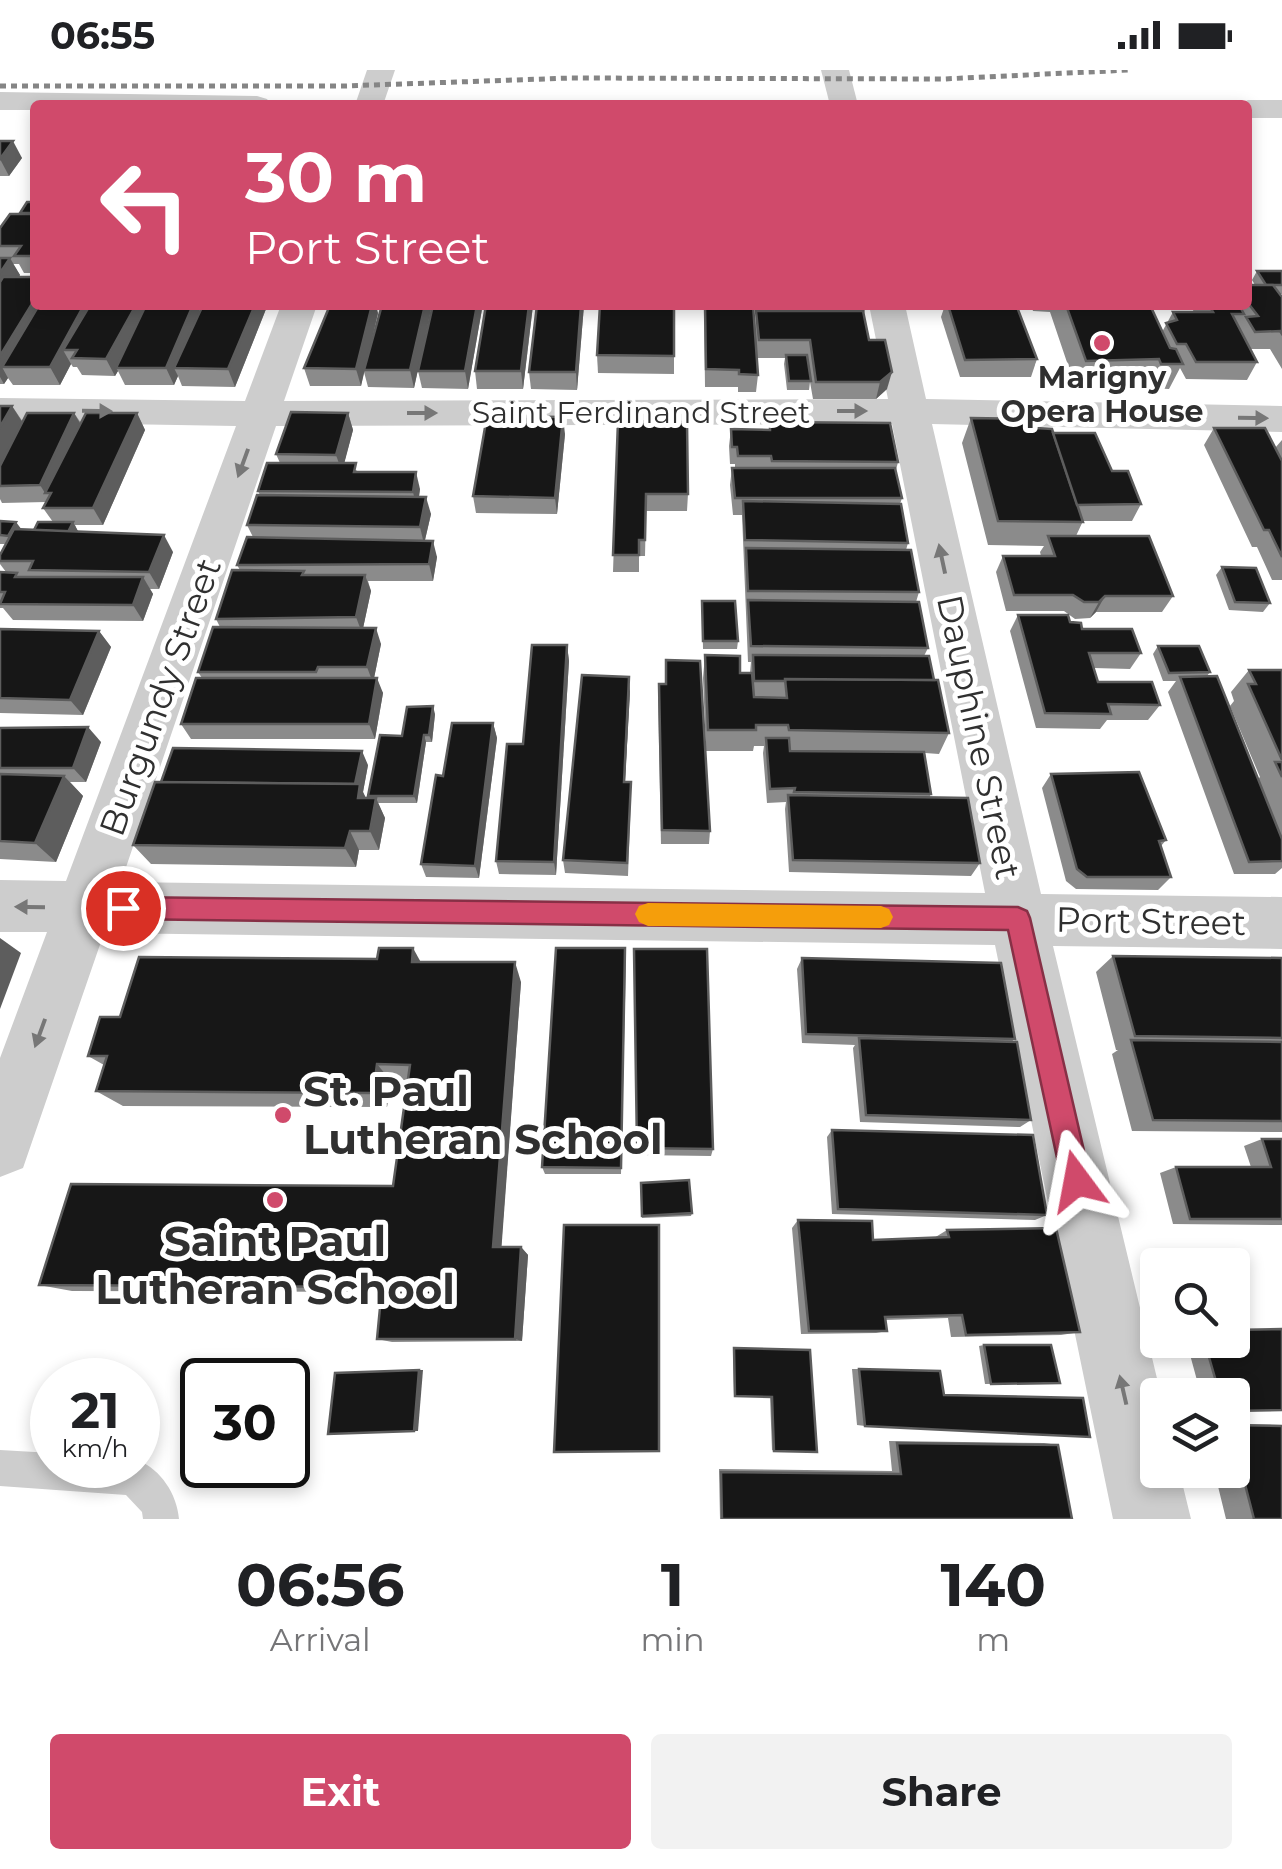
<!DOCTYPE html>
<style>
body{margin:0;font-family:Montserrat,sans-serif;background:#f2f2f2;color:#202124;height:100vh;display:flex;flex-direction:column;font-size:38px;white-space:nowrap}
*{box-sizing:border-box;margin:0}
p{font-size:32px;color:#757577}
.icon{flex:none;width:55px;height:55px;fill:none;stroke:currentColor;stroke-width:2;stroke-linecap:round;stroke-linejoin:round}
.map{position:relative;height:1449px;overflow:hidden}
.drawer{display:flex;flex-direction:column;background:#fff;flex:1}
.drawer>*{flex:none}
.top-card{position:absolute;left:30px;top:30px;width:1222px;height:210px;border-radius:10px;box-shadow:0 5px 15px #0003;background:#d04a6b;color:#fff;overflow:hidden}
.fabs{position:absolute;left:1140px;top:1178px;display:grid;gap:20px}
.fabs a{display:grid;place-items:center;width:110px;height:110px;border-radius:10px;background:#fff;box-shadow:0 5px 15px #0003;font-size:50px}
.speed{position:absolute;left:30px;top:1288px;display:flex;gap:20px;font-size:50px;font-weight:700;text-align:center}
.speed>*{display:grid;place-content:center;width:130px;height:130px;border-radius:50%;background:#fff;box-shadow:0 5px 15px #0003;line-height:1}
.speed small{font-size:25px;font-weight:400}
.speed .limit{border:5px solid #111;border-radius:15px;background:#fff;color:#111}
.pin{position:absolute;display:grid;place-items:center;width:85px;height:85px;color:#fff;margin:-42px;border:5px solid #fff;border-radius:50%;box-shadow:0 2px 10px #0007}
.me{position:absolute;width:110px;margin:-55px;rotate:347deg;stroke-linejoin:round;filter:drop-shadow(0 0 8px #0008)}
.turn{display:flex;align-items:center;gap:35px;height:210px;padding:0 50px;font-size:45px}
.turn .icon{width:130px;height:130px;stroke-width:2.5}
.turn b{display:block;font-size:70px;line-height:85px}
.eta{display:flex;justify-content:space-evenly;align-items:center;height:170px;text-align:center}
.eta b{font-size:60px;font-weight:700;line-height:70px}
.action{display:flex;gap:20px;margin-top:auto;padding:20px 50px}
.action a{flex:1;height:115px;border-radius:10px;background:#d04a6b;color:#fff;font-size:40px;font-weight:700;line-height:115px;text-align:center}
.action a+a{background:#f2f2f2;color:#202124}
.status{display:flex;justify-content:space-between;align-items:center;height:70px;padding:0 50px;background:#fff;direction:ltr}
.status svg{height:28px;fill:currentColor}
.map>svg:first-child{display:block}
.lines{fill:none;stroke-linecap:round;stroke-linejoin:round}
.service{fill:#cdcdcd;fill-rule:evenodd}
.minor{fill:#cdcdcd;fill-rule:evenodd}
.rail{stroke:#858585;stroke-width:5;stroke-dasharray:6 5;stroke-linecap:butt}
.wall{fill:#8b8b8b}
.shaded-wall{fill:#5d5d5d}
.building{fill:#171717;stroke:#5d5d5d;stroke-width:2.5}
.oneway{fill:#777}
.route{fill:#d04a6b;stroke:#873046;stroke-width:2.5}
.slow{fill:#f59e0b}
.poi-dot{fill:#d04a6b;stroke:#fff;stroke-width:4}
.labels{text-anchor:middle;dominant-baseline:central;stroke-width:10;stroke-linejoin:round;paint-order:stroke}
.far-poi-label{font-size:30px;font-weight:bold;fill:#303030;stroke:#fff}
.far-street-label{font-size:30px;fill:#303030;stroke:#fff}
.street-label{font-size:35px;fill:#303030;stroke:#fff}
.near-poi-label{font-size:42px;font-weight:bold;fill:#303030;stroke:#fff;text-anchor:start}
</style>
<div class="status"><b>06:55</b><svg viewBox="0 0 49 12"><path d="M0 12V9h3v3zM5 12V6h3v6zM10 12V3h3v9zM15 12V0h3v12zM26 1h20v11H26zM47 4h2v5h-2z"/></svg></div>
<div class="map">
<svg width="1282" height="1449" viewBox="0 0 1282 1449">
<rect width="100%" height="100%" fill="#fff"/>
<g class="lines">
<path class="service" d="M0,1380L52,1383V1395H138V1390C161,1400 177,1424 179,1449H143L142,1442L126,1425L0,1416Z"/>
<g class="minor">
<polygon points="367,0 395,0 383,35 355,35"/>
<polygon points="821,0 849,0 858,35 830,35"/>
<polygon points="0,22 257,26 267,29 271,35 35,35 35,40 0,40"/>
<polygon points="1248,30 1282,30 1282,48 1248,48 1248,35 1236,35"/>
<path d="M281,235H317L284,331L888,329L869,235H905L926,329L1282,336V362L932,354L1041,824L1282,827V879L1053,876L1161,1325H1158V1400H1179L1191,1449H1113L995,875L104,863L23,1098L0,1107V988L47,862H0V810L66,811L236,356L0,352V328L245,331ZM892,354L985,823L121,812L276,356Z"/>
</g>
<polyline class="rail" points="0,16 344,16 571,8 944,9 1129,0"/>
</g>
<g class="wall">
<polygon points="0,71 22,88 9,106 0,106"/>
<polygon points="35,132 35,203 24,203 19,194 13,194 20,205 19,207 35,235 197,235 200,242 266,239 235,317 182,316 178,306 174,315 125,315 118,301 115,306 82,305 77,297 73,297 71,294 60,315 13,315 8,308 4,314 0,314 0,158"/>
<polygon points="1257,201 1282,201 1282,224 1280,224 1282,227 1282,299 1270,279 1250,279 1257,292 1247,310 1186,309 1180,298 1169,319 1149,318 1147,314 1075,316 1050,242 1033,241 1031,235 1150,235 1162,262 1173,242 1194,242 1190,235 1248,235 1248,215 1255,215 1252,210"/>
<polygon points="432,235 414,318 368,317 364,302 361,316 310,316 304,298 378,243 372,270"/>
<polygon points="433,235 482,235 482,239 468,319 422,318 418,301"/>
<polygon points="486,235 533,235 523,319 477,319 475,301"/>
<polygon points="584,235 577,320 531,319 529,302"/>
<polygon points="674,235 674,304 598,303 597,285"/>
<polygon points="704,235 755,257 756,241 765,241 765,235 866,235 864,244 869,270 887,319 876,329 813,329 810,312 809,320 787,320 784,294 785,288 757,288 758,305 756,322 738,322 738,317 705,317"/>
<polygon points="945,235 989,235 1037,289 1031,307 960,307 941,247"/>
<polygon points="12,336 23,352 74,343 81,353 137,343 145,360 103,455 75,455 78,462 173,482 159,519 150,519 153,524 143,551 13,550 3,538 0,538 0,502 6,502 0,494 0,485 6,474 0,474 0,451 22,460 34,460 53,452 43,438 46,432 2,433 0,429 0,416"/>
<polygon points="348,343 353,360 344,393 359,402 420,419 419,427 431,444 425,470 437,487 433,511 368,511 371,521 363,558 381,574 374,608 383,623 375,669 191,669 181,654 202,608 198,602 220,557 216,549 240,500 237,495 253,467 247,455 260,425 258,421 280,393 276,384"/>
<polygon points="971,348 1036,358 1053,363 1112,401 1141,434 1132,451 1083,451 1076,466 1173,526 1162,542 1096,542 1090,548 1075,549 1064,541 1006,541 996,502 1003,486 1041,486 1040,482 1044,476 988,475 962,373"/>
<polygon points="618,351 688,424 687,441 646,441 645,486 639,486 639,502 613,502"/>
<polygon points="770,352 898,392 896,400 902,428 900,434 908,473 906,480 919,522 916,532 928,578 924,586 934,610 949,663 939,684 925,683 931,724 929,728 980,793 971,806 789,802 785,739 786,732 767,733 763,683 764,676 754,676 753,681 706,681 703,608 705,585 740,603 750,603 751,592 748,592 742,445 733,445 730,415 732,398 735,398 735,394 730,394 729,376 731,359 769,360"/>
<polygon points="1214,358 1275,378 1282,370 1282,510 1272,510 1257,477 1252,477 1204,375"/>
<polygon points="565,364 557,444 476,443 473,426"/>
<polygon points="1222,497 1270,533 1263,542 1229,540 1216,505"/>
<polygon points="702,531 738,571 737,579 703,579"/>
<polygon points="1018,545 1070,552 1141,583 1130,599 1094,598 1098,612 1160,635 1148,650 1107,650 1100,659 1036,658 1010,561"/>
<polygon points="0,559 99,561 111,577 83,645 0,643"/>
<polygon points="567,575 569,591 556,805 499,804 496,791 523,674"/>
<polygon points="1158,576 1210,602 1207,606 1258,709 1260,707 1230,636 1234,631 1231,622 1249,600 1282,600 1282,798 1275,804 1234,804 1168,622 1176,611 1163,611 1153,584"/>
<polygon points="665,614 710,761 709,774 661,774 658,629"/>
<polygon points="630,622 625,712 631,726 628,806 565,803 563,790"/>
<polygon points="435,644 432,672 426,672 417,733 378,733 385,748 379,780 359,780 356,797 151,794 133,775 368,695 363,722 366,728 370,728 368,726 402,666"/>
<polygon points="493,653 497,668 479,808 426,807 421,794 443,706"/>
<polygon points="0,658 101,672 86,712 70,712 83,726 56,792 0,789"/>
<polygon points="1051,704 1166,770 1161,776 1171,807 1158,820 1076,819 1066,811 1042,718"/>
<polygon points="634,879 713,1079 711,1086 637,1085"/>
<polygon points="1113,886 1282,888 1282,1062 1132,1061 1112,984 1118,980 1116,980 1096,902"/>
<polygon points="802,888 1015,969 1011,972 1031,1050 1020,1057 860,1052 853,978 855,975 802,973 797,899"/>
<polygon points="626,890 621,1104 545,1104 542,1097"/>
<polygon points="420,892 521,912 501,1177 521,1177 528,1185 522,1271 392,1272 377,1269 382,1222 72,1221 39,1215 393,1116 408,1010 390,1010 387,1037 123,1036 96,1021 104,995 88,986 120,947"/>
<polygon points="832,1060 1047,1145 1035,1150 832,1144 827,1067"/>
<polygon points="1262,1069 1282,1069 1282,1155 1173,1154 1160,1103 1176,1097 1251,1097 1244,1076"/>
<polygon points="641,1113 692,1143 691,1146 642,1148"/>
<polygon points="798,1150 873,1170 934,1168 947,1160 1080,1262 1061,1265 951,1267 948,1248 885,1250 887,1261 876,1263 801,1264 792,1158"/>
<polygon points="1186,1270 1232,1270 1232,1325 1201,1325"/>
<polygon points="984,1275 1060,1313 985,1314 979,1276"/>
<polygon points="734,1278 810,1280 774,1381 772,1380 770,1327 734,1326 733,1279"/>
<polygon points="852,1299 859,1299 865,1356 857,1355"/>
<polygon points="1232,1354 1282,1355 1282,1449 1226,1449 1214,1400 1232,1400"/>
<polygon points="889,1371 1044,1373 1058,1375 1072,1449 720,1449 719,1399 892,1401"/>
</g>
<g class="shaded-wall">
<polygon points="13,71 22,88 9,106 0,89"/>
<polygon points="10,188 20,205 0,236 0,203"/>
<polygon points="35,229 35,235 51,235 2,297 8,308 4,314 0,307 0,286"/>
<polygon points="84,235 102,235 77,280 63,280 71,294 60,315 50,297"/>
<polygon points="136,235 153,235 116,298 118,301 115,306 106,289"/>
<polygon points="193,235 197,235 202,248 174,298 178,306 174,315 166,298"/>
<polygon points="254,235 265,235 266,239 235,317 228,299"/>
<polygon points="372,235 376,235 378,243 361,316 356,299"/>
<polygon points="425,235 432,235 414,318 410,300"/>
<polygon points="476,235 482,235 482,239 468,319 465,301"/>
<polygon points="529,235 533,235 523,319 521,301"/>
<polygon points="581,235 584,235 577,320 576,302"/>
<polygon points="892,302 887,319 876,329 880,312"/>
<polygon points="12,336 28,361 0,411 0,357"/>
<polygon points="74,343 84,360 51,423 45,423 40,415"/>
<polygon points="137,343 145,360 103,455 93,438"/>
<polygon points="348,343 353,360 342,402 336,385"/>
<polygon points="563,347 565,364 557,444 555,428"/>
<polygon points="416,402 420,419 417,439 413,422"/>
<polygon points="426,427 431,444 424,474 420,457"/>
<polygon points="16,452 22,460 15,474 8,466"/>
<polygon points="73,452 78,461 72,475 66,466"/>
<polygon points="164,465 173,482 159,519 149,502"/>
<polygon points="433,471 437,487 433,511 429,494"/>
<polygon points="365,505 371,521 362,563 356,547"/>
<polygon points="143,507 153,524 143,551 133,535"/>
<polygon points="1105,526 1096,542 1090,548 1099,532"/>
<polygon points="376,558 381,574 373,613 367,597"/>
<polygon points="99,561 111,577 83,645 70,630"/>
<polygon points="567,575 569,591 556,805 554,792"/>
<polygon points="629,607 630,622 624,726 624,712"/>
<polygon points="377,608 383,623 375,669 369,654"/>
<polygon points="433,636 435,644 432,672 429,665"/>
<polygon points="493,653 497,668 479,808 475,796"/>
<polygon points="88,657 101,672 86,712 73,698"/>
<polygon points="424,665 426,672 417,733 414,726"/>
<polygon points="362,681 368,695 363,722 369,735 358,728 355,714"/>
<polygon points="64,706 83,726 56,792 35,773"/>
<polygon points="376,728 385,748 379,780 370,761"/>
<polygon points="350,761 359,780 356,797 345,778"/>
<polygon points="0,868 21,883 0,939"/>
<polygon points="413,878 424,898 412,892"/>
<polygon points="515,892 521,912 501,1184 493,1177"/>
<polygon points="377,994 390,1010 387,1037 373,1023"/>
<polygon points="521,1177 528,1185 522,1271 515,1269"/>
<polygon points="419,1300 423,1300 418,1361 414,1361"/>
</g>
<g class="building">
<polygon points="0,71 13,71 0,89"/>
<polygon points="27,132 35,132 35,143 20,143"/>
<polygon points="10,144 35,144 35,181 32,186 14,186 21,176 0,176 0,158"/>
<polygon points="0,188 10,188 0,203"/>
<polygon points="1257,201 1282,201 1282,215 1266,215"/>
<polygon points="3,207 35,207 35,229 0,286 0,212"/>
<polygon points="1248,215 1273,215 1282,227 1282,264 1280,261 1255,262 1246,247 1258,246 1248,233"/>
<polygon points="39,235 84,235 50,297 2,297"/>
<polygon points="90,235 136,235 106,289 72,288 77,280 63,280"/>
<polygon points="146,235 193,235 166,298 116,298"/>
<polygon points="203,235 255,235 228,299 174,298"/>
<polygon points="330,235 372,235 356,299 304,298"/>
<polygon points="382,235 425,235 410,300 364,300"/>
<polygon points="433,235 477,235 465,301 418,301"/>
<polygon points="486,235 529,235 521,301 475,301"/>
<polygon points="537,235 581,235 576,302 529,302"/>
<polygon points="600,235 674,235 674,286 597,285"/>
<polygon points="705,235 753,235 758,305 739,304 739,300 706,299"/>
<polygon points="948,235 1017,237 1037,289 965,290"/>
<polygon points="1066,235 1150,235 1170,278 1176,279 1183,294 1161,294 1159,289 1086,291"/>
<polygon points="1209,235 1239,235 1244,244 1232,244 1257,292 1196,292 1186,274 1177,274 1166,253 1177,250 1173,242 1213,242"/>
<polygon points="756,241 863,241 869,270 885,270 892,302 880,312 816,312 810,270 759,270"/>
<polygon points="786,285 807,285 811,311 789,311"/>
<polygon points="0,336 12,336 0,357"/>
<polygon points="291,342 348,343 336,385 276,384"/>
<polygon points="27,343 74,343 40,415 0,416 0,396"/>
<polygon points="86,343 137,343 93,438 43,438 51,423 45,423"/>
<polygon points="487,346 563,347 555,428 473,426"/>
<polygon points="971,348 1033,349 1036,358 1052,359 1083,452 998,451"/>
<polygon points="618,351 687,352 688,424 646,424 645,470 639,470 639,485 613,485"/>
<polygon points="770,352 890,353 898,392 772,391 771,386 738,386 737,377 732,377 731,359 770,360"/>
<polygon points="1214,358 1265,358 1282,391 1282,487 1269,460 1264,460"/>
<polygon points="1053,363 1095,363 1112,401 1128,401 1141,434 1077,435"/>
<polygon points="267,393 356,393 354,402 416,402 413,422 258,421"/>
<polygon points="732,398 895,398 902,428 735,428"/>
<polygon points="257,425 426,427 420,457 247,455"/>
<polygon points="743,431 901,434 908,473 745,470"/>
<polygon points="0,451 16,452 8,466 0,465"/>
<polygon points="38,452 73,452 68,462 34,460"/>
<polygon points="14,459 164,465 149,502 29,500 33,491 0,491 0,485"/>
<polygon points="1048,466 1149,466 1173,526 1105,526 1099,532 1084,532 1073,525 1014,525 1003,486 1055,486"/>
<polygon points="247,467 433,471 429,494 237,495"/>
<polygon points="746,478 911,480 919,522 748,521"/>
<polygon points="1222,497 1256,498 1270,533 1235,532"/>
<polygon points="232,500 304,501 302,505 365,505 356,547 216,549"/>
<polygon points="0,502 17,503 15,507 143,507 133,535 0,534 5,522 0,522"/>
<polygon points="748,530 919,532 928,578 751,576"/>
<polygon points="702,531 735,531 738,571 703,571"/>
<polygon points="1018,545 1068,545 1070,552 1081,553 1082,559 1132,559 1141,583 1089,583 1098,612 1152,612 1160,635 1108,634 1111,644 1045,643"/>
<polygon points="213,557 376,558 367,597 318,597 316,602 198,602"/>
<polygon points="0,559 99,561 70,630 0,628"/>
<polygon points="532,575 567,575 554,792 496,791 507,674 523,674"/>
<polygon points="1158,576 1199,576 1210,602 1169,603"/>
<polygon points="705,585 740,586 740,603 752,603 754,627 787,628 785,609 938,610 949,663 789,660 788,655 756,655 756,660 708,660"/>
<polygon points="753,585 929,586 934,610 785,609 785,611 754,611"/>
<polygon points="666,590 700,591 710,761 662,760 659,614 666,614"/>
<polygon points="1249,600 1282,600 1282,690 1248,614 1256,614"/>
<polygon points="582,605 629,607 624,712 631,712 627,793 563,790"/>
<polygon points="1217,606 1282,769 1282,791 1249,792 1180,607"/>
<polygon points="196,608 377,608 369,654 181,654"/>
<polygon points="433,636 429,665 424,665 414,726 368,726 380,665 402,666 407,637"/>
<polygon points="452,653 493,653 475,796 421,794 436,705 443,706"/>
<polygon points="88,657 73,698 0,698 0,658"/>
<polygon points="766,668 789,668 790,681 924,682 931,724 794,722 795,718 770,719"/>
<polygon points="173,678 362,681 355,714 161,712"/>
<polygon points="1275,692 1282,692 1282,707"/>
<polygon points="1139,702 1166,770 1159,771 1171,807 1087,807 1077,799 1051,704"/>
<polygon points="0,704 64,706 35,773 0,771"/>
<polygon points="155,712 360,714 358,728 376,728 370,761 350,761 345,778 133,775"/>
<polygon points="788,725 968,728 980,793 793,790"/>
<polygon points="379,878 413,878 412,892 515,892 493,1177 521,1177 515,1269 377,1269 382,1217 39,1215 71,1114 393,1116 410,995 377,994 373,1023 96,1021 107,986 88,986 100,947 120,947 139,887 377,889"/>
<polygon points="556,878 625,878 621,1098 542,1097"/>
<polygon points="634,879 707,879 713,1079 637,1078"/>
<polygon points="1113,886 1282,888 1282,968 1135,966"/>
<polygon points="802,888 1001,893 1015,969 806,964"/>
<polygon points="859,968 1017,972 1031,1050 866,1045"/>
<polygon points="1131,970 1282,972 1282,1051 1153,1050"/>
<polygon points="832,1060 1033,1065 1047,1145 838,1139"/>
<polygon points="1262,1069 1282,1069 1282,1149 1190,1149 1176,1097 1271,1097"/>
<polygon points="689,1110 692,1143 642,1146 641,1113"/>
<polygon points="798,1150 872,1151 873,1170 949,1167 947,1160 1056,1158 1080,1262 966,1265 962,1245 885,1247 887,1261 809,1261"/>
<polygon points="564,1155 659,1155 659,1381 554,1382"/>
<polygon points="1282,1259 1282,1340 1232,1341 1232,1325 1220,1325 1204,1270 1232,1270 1232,1260"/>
<polygon points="984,1275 1051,1275 1060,1313 991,1314"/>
<polygon points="734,1278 810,1280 817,1382 774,1381 772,1327 735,1326"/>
<polygon points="859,1299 940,1301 944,1325 1083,1328 1090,1367 865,1356"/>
<polygon points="419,1300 414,1361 328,1364 335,1303"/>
<polygon points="1232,1355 1282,1356 1282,1449 1254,1449 1232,1364"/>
<polygon points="897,1373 1058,1375 1072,1449 722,1449 721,1402 901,1404"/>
</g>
<defs><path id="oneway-solid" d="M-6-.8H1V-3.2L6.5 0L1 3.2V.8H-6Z" transform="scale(2.5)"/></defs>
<g class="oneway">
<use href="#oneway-solid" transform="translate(97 341) rotate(1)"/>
<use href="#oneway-solid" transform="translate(852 341)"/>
<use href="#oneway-solid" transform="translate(422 343)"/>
<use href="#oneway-solid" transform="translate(1253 348) rotate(1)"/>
<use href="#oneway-solid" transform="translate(243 393) rotate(110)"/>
<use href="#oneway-solid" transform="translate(942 489) rotate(-102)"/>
<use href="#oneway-solid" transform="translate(30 837) rotate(-179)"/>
<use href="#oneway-solid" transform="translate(40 963) rotate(110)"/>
<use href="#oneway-solid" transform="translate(1123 1320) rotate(-103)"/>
</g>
<polygon class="route" points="123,827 1018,837 1027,841 1030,848 1091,1111 1087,1121 1077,1126 1067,1121 1062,1111 1008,860 123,849 114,846 111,838 114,830"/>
<polygon class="slow" points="648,833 881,836 889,839 893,847 889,855 881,858 648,856 639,852 635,844 639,836"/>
<g class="poi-dot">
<circle cx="1102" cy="273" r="10"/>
<circle cx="283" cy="1045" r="10"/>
<circle cx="275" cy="1130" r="10"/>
</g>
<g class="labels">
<g class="far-poi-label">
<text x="1102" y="307">Marigny<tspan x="1102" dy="34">Opera House</tspan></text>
</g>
<g class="far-street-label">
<text x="641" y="342">Saint Ferdinand Street</text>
</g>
<g class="street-label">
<text transform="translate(160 627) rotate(-70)">Burgundy Street</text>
<text transform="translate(979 667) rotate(78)">Dauphine Street</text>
<text transform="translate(1151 851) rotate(1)">Port Street</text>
</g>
<g class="near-poi-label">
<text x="303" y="1021">St. Paul<tspan x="303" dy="48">Lutheran School</tspan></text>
<text x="275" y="1171" text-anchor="middle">Saint Paul<tspan x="275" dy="48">Lutheran School</tspan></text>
</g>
</g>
</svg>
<div class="fabs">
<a><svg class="icon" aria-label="search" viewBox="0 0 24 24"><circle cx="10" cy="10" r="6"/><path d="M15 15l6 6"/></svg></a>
<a><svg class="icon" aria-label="layers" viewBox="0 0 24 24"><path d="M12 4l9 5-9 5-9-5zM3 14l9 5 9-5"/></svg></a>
</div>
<div class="speed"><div>21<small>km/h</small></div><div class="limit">30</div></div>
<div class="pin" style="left:123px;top:838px;background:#d93025"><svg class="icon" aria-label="arrive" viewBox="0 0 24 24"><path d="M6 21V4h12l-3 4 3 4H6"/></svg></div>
<svg class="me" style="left:1077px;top:1111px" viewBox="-20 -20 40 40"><path d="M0-17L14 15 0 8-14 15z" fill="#d04a6b" stroke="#fff" stroke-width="4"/></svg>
<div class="top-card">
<div class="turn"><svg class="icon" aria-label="left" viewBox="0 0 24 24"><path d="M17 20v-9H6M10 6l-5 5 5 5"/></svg><div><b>30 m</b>Port Street</div></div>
</div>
</div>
<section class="drawer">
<div class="eta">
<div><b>06:56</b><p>Arrival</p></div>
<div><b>1</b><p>min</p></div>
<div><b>140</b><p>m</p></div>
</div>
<div class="action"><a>Exit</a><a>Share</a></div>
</section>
